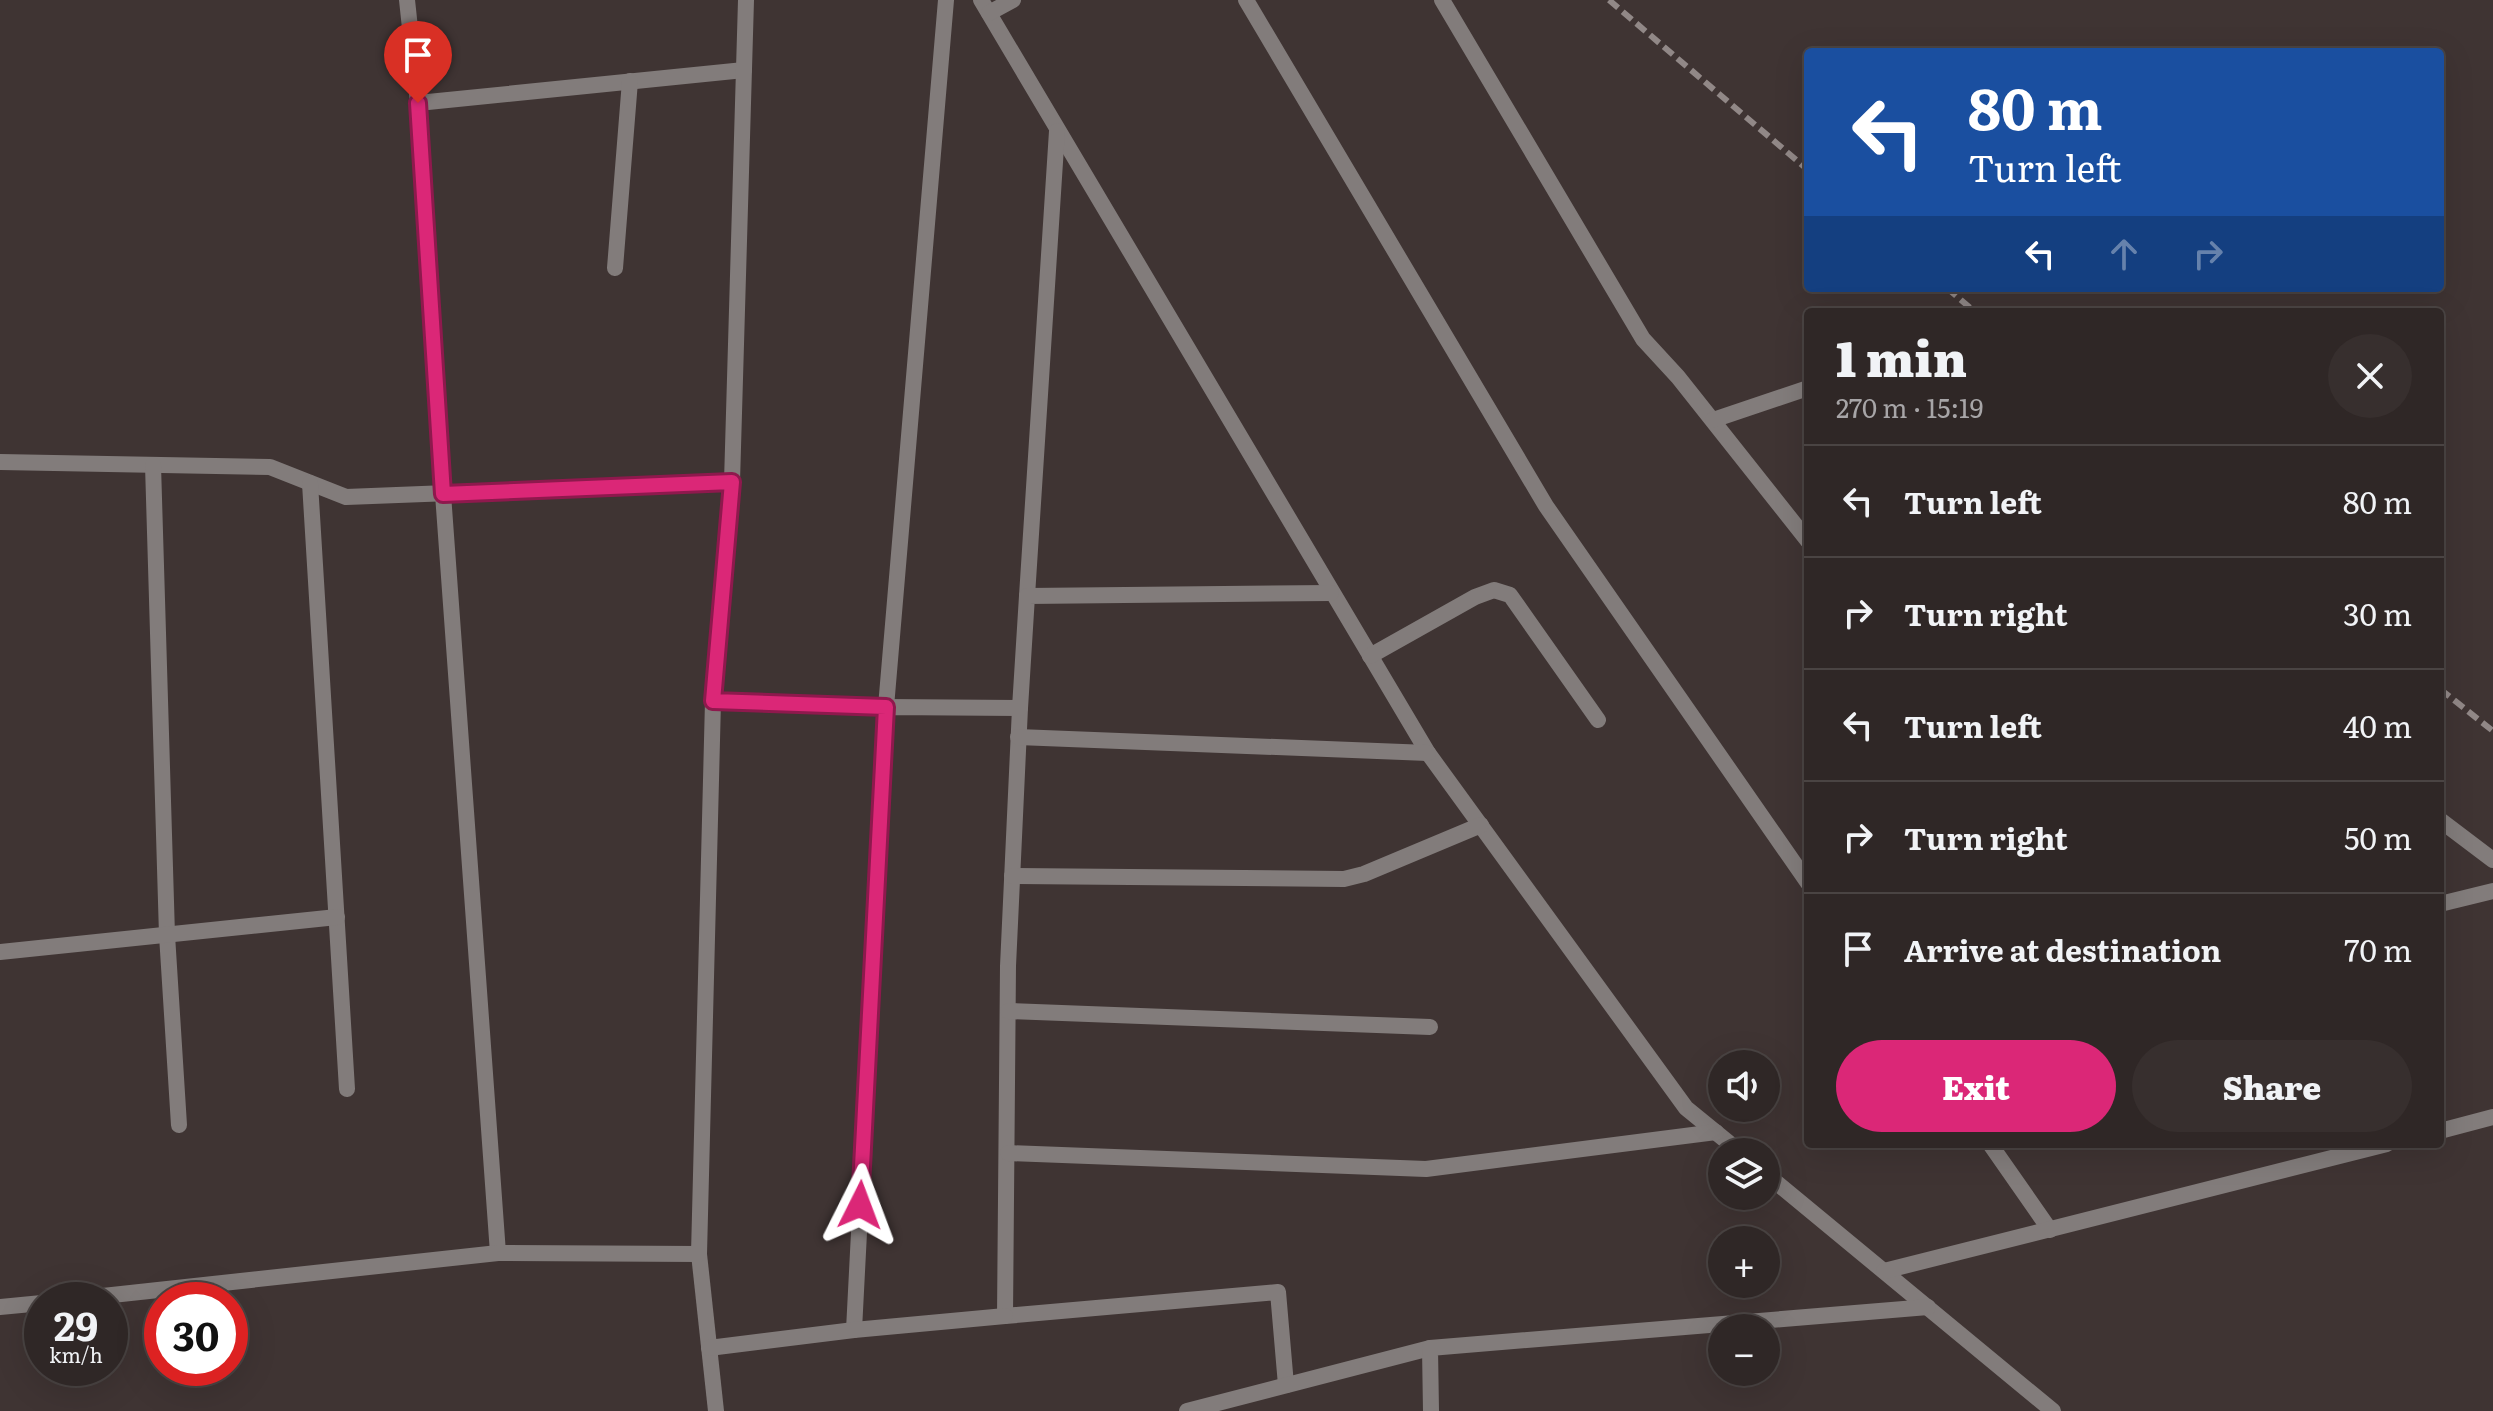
<!DOCTYPE html>
<meta charset="utf-8">
<style>
body{margin:0;font-family:Literata,serif;background:#372f2e;color:#f1f3f6;height:100vh;display:flex;flex-direction:column;font-size:30px;white-space:nowrap}
*{box-sizing:border-box;margin:0}
p{font-size:26px;color:#a7a5a7}
.icon{flex:none;width:44px;height:44px;fill:none;stroke:currentColor;stroke-width:2;stroke-linecap:round;stroke-linejoin:round}
.map{position:relative;flex:1;overflow:hidden}
.sheet{position:absolute;left:1804px;top:308px;width:640px;height:840px;display:flex;flex-direction:column;background:#2f2726;border-radius:8px;box-shadow:0 8px 32px #0002,0 0 0 2px #4a4443}
.sheet>*{flex:none}
.banner{position:absolute;left:1804px;top:48px;width:640px;height:244px;border-radius:8px;box-shadow:0 8px 32px #0002,0 0 0 2px #4a4443;background:#1a4fa0;color:#fff;overflow:hidden}
.controls{position:absolute;left:1708px;top:1050px;display:grid;gap:16px}
.controls a{display:grid;place-items:center;width:72px;height:72px;border-radius:50%;background:#2f2726;box-shadow:0 8px 32px #0002,0 0 0 2px #4a4443;font-size:40px}
.speed{position:absolute;left:24px;top:1282px;display:flex;gap:16px;font-size:40px;font-weight:700;text-align:center}
.speed>*{display:grid;place-content:center;width:104px;height:104px;border-radius:50%;background:#2f2726;box-shadow:0 8px 32px #0002,0 0 0 2px #4a4443;line-height:1}
.speed small{font-size:20px;font-weight:400}
.speed .limit{border:12px solid #d22;background:#fff;color:#111}
.pin{position:absolute;display:grid;place-items:center;width:68px;height:68px;color:#fff;margin:-82px -34px;border-radius:50% 50% 50% 0;rotate:-45deg;box-shadow:0 0 8px #0007}
.pin .icon{rotate:45deg}
.me{position:absolute;width:88px;margin:-44px;rotate:3deg;stroke-linejoin:round;filter:drop-shadow(0 0 6px #0008)}
.turn{display:flex;align-items:center;gap:28px;height:168px;padding:0 32px;font-size:36px}
.turn .icon{width:104px;height:104px;stroke-width:2.5}
.turn b{display:block;font-size:56px;line-height:68px}
.lanes{display:flex;align-items:center;height:76px;padding:0 32px;background:#0003;justify-content:center;gap:40px;direction:ltr}
.lanes .off{opacity:.35}
.round{display:grid;place-items:center;flex:none;width:84px;height:84px;border-radius:42px;background:#372f2e}
.headline{display:flex;align-items:center;justify-content:space-between;height:136px;padding:0 32px}
h1{font-size:48px;font-weight:800;line-height:60px}
.primary-button{display:flex;gap:16px;margin-top:auto;padding:16px 32px}
.primary-button a{flex:1;height:92px;border-radius:48px;background:#db2777;color:#fff;font-size:32px;font-weight:800;line-height:92px;text-align:center}
.primary-button a+a{background:#372f2e;color:#f1f3f6}
ul{padding:0;list-style:none}
li{display:flex;align-items:center;gap:24px;height:112px;padding:0 32px;border-top:2px solid #4a4443}
li div{flex:1}
li b{display:block;font-size:30px}
li em{font-style:normal}
.map>svg:first-child{display:block}
.lines{fill:none;stroke-linecap:round;stroke-linejoin:round}
.street{stroke:#827c7b;stroke-width:16}
.rail{stroke:#918887;stroke-width:6;stroke-dasharray:12 6;stroke-linecap:butt}
.route-casing{stroke:#8e194d;stroke-width:20}
.route{stroke:#db2777;stroke-width:14}
</style>
<div class="map">
<svg width="2493" height="1411" viewBox="0 0 2493 1411">
<rect width="100%" height="100%" fill="#3f3433"/>
<g class="lines">
<g class="street">
<polyline points="407,0 418,103 443,494 498,1253"/>
<polyline points="981,0 1428,753 1686,1108 1740,1152"/>
<polyline points="1246,0 1546,506 1808,883"/>
<polyline points="1442,0 1643,339 1678,377 1808,541"/>
<polyline points="989,13 1013,0"/>
<polyline points="418,103 744,70"/>
<polyline points="615,268 630,81"/>
<polyline points="1713,420 1808,388"/>
<polyline points="0,462 270,467 346,497 732,482"/>
<polyline points="153,465 167,935 179,1125"/>
<polyline points="310,483 347,1089"/>
<polyline points="1027,596 1057,131"/>
<polyline points="1370,656 1475,597 1494,590 1510,595 1598,720"/>
<polyline points="713,701 886,707 946,0"/>
<polyline points="1020,708 1008,966 1005,1316 1278,1292 1286,1385"/>
<polyline points="1018,737 1428,753"/>
<polyline points="2440,820 2493,860"/>
<polyline points="1012,876 1344,879 1364,874 1481,825"/>
<polyline points="2440,904 2493,891"/>
<polyline points="0,952 337,917"/>
<polyline points="1008,1011 1430,1027"/>
<polyline points="2440,1131 2493,1117"/>
<polyline points="1990,1144 2050,1230"/>
<polyline points="1008,1153 1426,1169 1716,1132"/>
<polyline points="1766,1174 2053,1411"/>
<polyline points="699,1254 716,1411"/>
<polyline points="1884,1271 2387,1144"/>
<polyline points="66,1300 498,1253 699,1254 713,701 732,482 746,0"/>
<polyline points="0,1307 42,1303"/>
<polyline points="854,1330 886,707 1020,708 1027,596 1331,593"/>
<polyline points="709,1348 854,1330 1005,1316"/>
<polyline points="1187,1411 1430,1348"/>
<polyline points="1431,1411 1430,1348 1928,1307"/>
</g>
<g class="rail">
<polyline points="1609,0 1808,170"/>
<polyline points="1947,288 1975,312"/>
<polyline points="2440,689 2493,731"/>
</g>
</g>
<g class="lines">
<g class="route-casing">
<polyline id="route" points="418,103 443,494 732,482 713,701 886,707 860,1205"/>
</g>
<use href="#route" class="route"/>
</g>
</svg>
<div class="controls">
<a><svg class="icon" aria-label="sound" viewBox="0 0 24 24"><path d="M4 9h4l5-4v14l-5-4H4zM17 9q2 3 0 6"/></svg></a>
<a><svg class="icon" aria-label="layers" viewBox="0 0 24 24"><path d="M12 4l9 5-9 5-9-5zM3 14l9 5 9-5"/></svg></a>
<a>+</a>
<a>−</a>
</div>
<div class="speed"><div>29<small>km/h</small></div><div class="limit">30</div></div>
<div class="pin" style="left:418px;top:103px;background:#d93025"><svg class="icon" aria-label="arrive" viewBox="0 0 24 24"><path d="M6 21V4h12l-3 4 3 4H6"/></svg></div>
<svg class="me" style="left:860px;top:1205px" viewBox="-20 -20 40 40"><path d="M0-17L14 15 0 8-14 15z" fill="#db2777" stroke="#fff" stroke-width="4"/></svg>
<div class="banner">
<div class="turn"><svg class="icon" aria-label="left" viewBox="0 0 24 24"><path d="M17 20v-9H6M10 6l-5 5 5 5"/></svg><div><b>80 m</b>Turn left</div></div>
<div class="lanes"><svg class="icon" aria-label="left" viewBox="0 0 24 24"><path d="M17 20v-9H6M10 6l-5 5 5 5"/></svg><svg class="icon off" aria-label="ahead" viewBox="0 0 24 24"><path d="M12 20V5M6 11l6-6 6 6"/></svg><svg class="icon off" aria-label="right" viewBox="0 0 24 24"><path d="M7 20v-9h11M14 6l5 5-5 5"/></svg></div>
</div>
<section class="sheet">
<div class="headline"><div><h1>1 min</h1><p>270 m · 15:19</p></div><a class="round"><svg class="icon" aria-label="close" viewBox="0 0 24 24"><path d="M6 6l12 12M18 6L6 18"/></svg></a></div>
<ul>
<li><svg class="icon" aria-label="left" viewBox="0 0 24 24"><path d="M17 20v-9H6M10 6l-5 5 5 5"/></svg><div><b>Turn left</b></div><em>80 m</em></li>
<li><svg class="icon" aria-label="right" viewBox="0 0 24 24"><path d="M7 20v-9h11M14 6l5 5-5 5"/></svg><div><b>Turn right</b></div><em>30 m</em></li>
<li><svg class="icon" aria-label="left" viewBox="0 0 24 24"><path d="M17 20v-9H6M10 6l-5 5 5 5"/></svg><div><b>Turn left</b></div><em>40 m</em></li>
<li><svg class="icon" aria-label="right" viewBox="0 0 24 24"><path d="M7 20v-9h11M14 6l5 5-5 5"/></svg><div><b>Turn right</b></div><em>50 m</em></li>
<li><svg class="icon" aria-label="arrive" viewBox="0 0 24 24"><path d="M6 21V4h12l-3 4 3 4H6"/></svg><div><b>Arrive at destination</b></div><em>70 m</em></li>
</ul>
<div class="primary-button"><a>Exit</a><a>Share</a></div>
</section>
</div>
